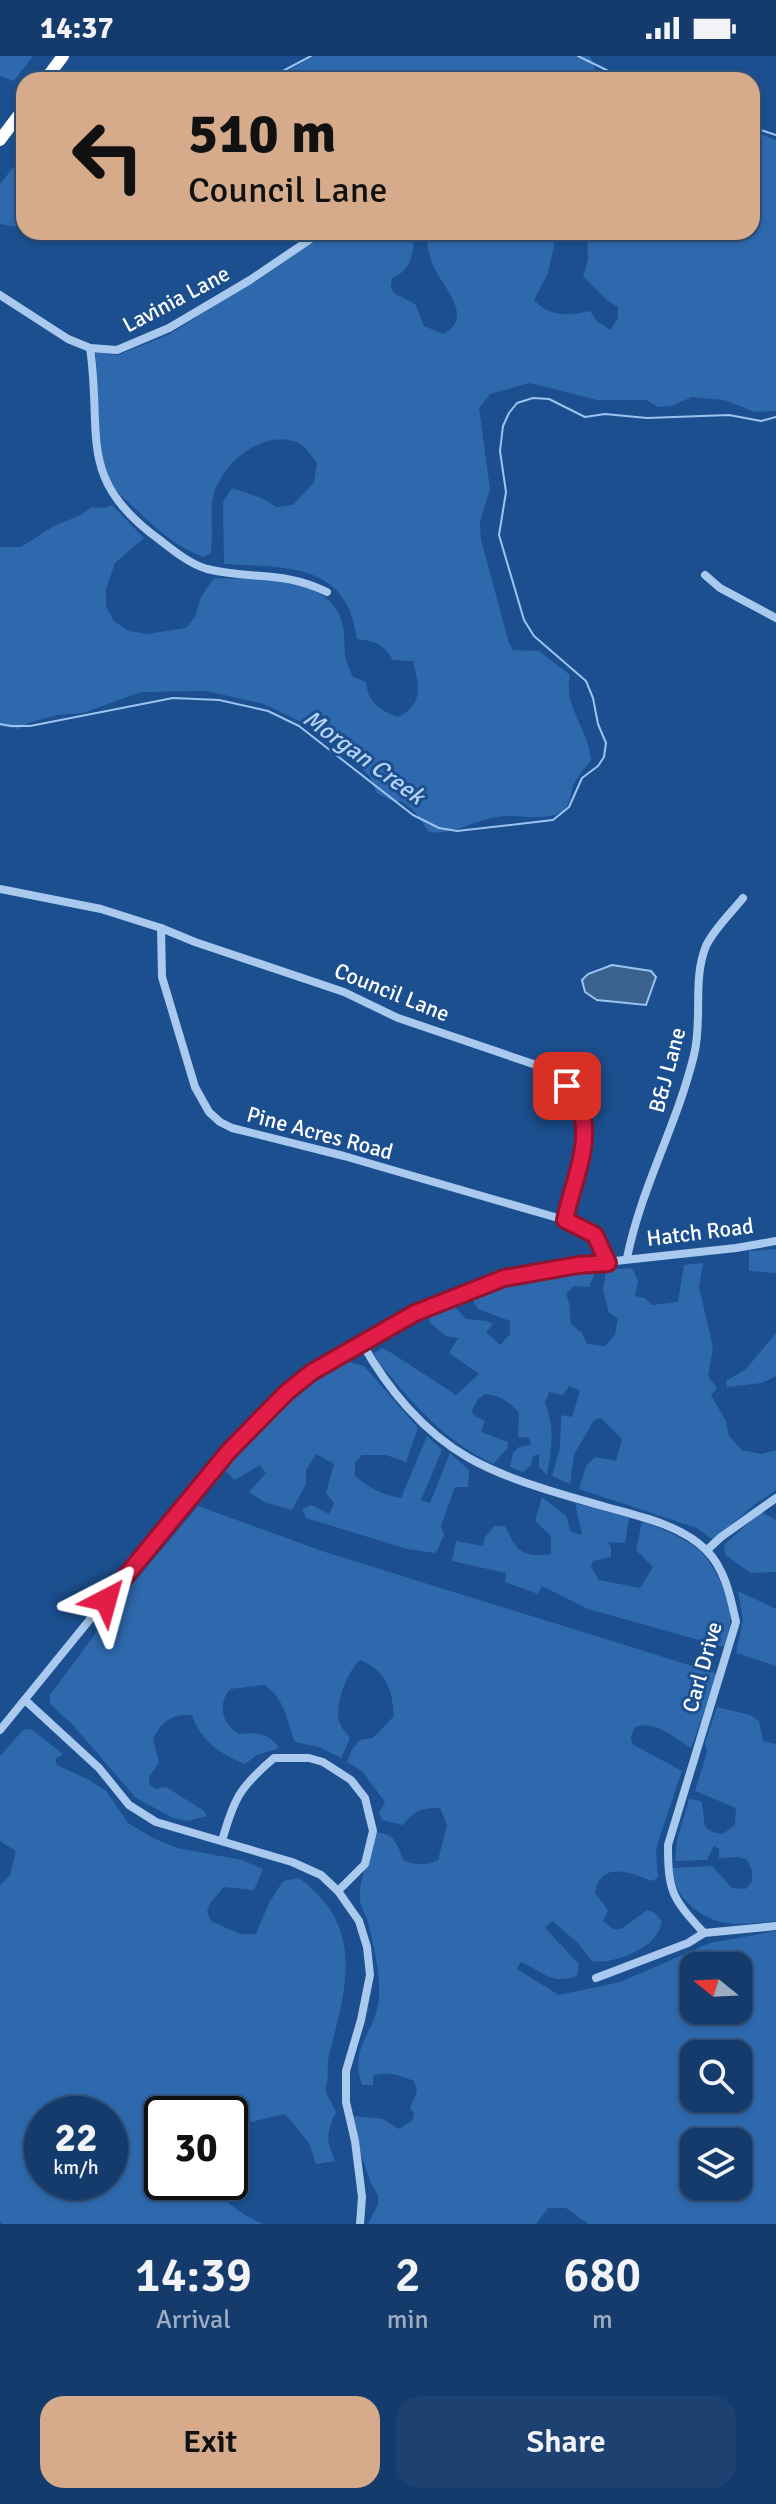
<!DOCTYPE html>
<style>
body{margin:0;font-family:Signika,sans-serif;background:#1d4271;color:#f1f3f6;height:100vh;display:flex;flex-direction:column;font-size:30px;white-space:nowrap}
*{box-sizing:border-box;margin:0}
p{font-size:26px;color:#9dadc1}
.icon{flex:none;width:44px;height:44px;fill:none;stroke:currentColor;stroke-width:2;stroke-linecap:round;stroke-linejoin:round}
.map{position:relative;height:2168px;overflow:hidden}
.drawer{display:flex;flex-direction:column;background:#143b6b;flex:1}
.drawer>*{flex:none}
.hud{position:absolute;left:16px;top:16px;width:744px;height:168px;border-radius:24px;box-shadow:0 2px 6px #0004,0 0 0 2px #33557e;background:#d6ab8b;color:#111;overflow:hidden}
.needle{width:52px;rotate:288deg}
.controls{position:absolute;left:680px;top:1896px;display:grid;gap:16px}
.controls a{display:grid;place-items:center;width:72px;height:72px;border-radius:16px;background:#143b6b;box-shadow:0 2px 6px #0004,0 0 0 2px #33557e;font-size:40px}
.speed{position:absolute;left:24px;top:2040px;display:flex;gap:16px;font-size:40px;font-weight:700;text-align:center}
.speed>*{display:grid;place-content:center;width:104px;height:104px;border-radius:50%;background:#143b6b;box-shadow:0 2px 6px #0004,0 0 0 2px #33557e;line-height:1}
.speed small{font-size:20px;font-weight:400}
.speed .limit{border:4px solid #111;border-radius:12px;background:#fff;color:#111}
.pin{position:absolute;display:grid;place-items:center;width:68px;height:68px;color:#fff;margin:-34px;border-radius:16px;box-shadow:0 4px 12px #0006}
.me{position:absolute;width:88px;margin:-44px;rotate:39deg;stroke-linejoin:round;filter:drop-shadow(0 0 6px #0008)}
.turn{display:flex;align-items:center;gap:28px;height:168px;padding:0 40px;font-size:36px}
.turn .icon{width:104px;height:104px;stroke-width:2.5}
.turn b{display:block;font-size:56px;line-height:68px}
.eta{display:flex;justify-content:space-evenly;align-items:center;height:136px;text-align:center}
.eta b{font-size:48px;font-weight:600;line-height:56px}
.cta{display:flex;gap:16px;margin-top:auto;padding:16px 40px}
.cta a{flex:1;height:92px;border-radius:24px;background:#d6ab8b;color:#111;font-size:32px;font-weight:600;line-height:92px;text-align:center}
.cta a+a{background:#1d4271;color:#f1f3f6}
.status{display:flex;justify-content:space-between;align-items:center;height:56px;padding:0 40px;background:#143b6b;direction:ltr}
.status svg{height:22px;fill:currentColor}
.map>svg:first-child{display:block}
.green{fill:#2e69ad;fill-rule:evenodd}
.water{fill:#3c6290;stroke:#9cc4f0;stroke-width:2}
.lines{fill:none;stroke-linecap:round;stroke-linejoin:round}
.stream{stroke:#9cc4f0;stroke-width:2}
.minor{stroke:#a9c9ee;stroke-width:8}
.highway{stroke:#fff;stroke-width:12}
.route-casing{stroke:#92132f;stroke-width:20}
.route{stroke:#e11d48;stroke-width:14}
.labels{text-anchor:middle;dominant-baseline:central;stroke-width:6;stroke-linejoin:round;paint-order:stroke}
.street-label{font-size:22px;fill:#fff;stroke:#1b4f8f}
.water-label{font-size:24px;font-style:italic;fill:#b5d3f5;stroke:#1b4f8f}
</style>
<div class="status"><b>14:37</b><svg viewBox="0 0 49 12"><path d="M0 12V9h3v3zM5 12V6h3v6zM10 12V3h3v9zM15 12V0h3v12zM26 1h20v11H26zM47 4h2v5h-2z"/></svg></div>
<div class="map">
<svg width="776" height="2168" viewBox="0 0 776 2168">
<rect width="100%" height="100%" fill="#1b4f8f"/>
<g class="green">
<polygon points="0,0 33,0 14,25 0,20"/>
<polygon points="314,0 590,0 596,16 606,24 272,24"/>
<path d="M752,75L776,84V355L755,356L724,344L692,341L671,350L658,351L646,344H597L530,327L490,338L479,352L490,433L480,466L481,484L509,587L513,594L539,595L570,619C563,651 588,672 591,703C586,712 578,719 574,728C570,737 571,750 561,756C545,765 523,759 506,760C478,761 455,780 429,776L415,756L402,745L394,746L377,737L370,721L362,713L314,673L299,665L264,648L206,635L141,636L83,657L57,659L29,667L19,673L0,670V491H21L54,470L81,459L92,451L105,452L112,449L144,482L115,507L106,533V551L114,565L129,575L147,578L186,572L195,561L201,541L214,522C254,524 328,517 342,566C346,579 343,591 346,604C347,609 351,616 353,621L366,626C368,647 379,654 398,661C424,648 419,630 413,605L393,604C384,588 375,585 357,583C347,505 285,512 224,508L223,446L232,432L261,442L277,451L293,449L314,426L317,407C312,401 306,391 300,388C264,369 216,411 212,447C211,463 213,480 211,497L203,501C178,491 162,478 143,460C132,449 117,438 109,424C93,393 101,332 95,296L118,299L170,278L329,176H414C414,194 412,215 392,222L391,232L394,237L415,248L424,270L444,278C476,259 440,229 432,207C428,197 428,186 425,176H557L548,217L534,244C550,261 568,260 590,255L596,264L610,274L618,262V251L608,245L583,220L588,204L587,176H752Z"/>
<polygon points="19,104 24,105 23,172 0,168 0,128"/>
<polygon points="776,1193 776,1217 749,1215 749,1195"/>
<path d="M703,1207L699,1231L713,1291L708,1320L717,1332L711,1339L726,1365L729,1380L742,1394L761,1398L776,1394V1434L754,1449L713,1484L697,1472L579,1433L586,1410L595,1401L616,1405L622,1383L601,1362L594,1364L574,1399L570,1428L552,1420L560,1392L561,1363L562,1359L572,1361L580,1335L569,1330L563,1339L549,1336L545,1347C555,1372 552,1392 547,1419L539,1411V1398L533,1400L531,1410L523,1416L510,1411L513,1397L519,1391L531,1389L529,1382L518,1381L519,1357C508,1345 501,1340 485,1338L478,1343L472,1354L473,1359L485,1365L481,1376L508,1386L507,1393L493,1408C452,1388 421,1358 393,1323C386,1315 378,1307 374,1297L382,1292L390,1296L456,1339L479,1318L449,1297L458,1282L446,1280L430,1267L427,1254L450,1245L466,1263L487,1265L493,1268L486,1276L500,1289L510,1278V1265L478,1253L469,1239L576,1213L596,1214L589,1231L574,1230L566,1238L569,1247L571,1268L582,1277L587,1288L605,1290L615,1279L618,1262L609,1257L603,1234L606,1214L632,1212L638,1225L635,1240L645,1242L652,1249L678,1246L684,1209Z"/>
<polygon points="776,1277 776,1320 762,1327 727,1331 726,1325 746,1313"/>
<path d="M345,1305L364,1310L418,1372L406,1406L386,1399H362L355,1406V1420C369,1432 383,1439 401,1442L427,1380L442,1394L421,1444L430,1447L450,1397L469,1414L468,1431H455L441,1470L444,1479L436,1497L407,1493L306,1462L302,1453L311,1449L329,1458L334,1447L326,1437L334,1408L316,1398L306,1414V1428L292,1454L264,1446L249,1436L266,1417L260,1409L235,1424L225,1415C257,1372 296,1328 345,1305Z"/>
<path d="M542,1441L567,1461L570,1475L582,1479L575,1447L629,1462L625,1487L608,1486L611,1491V1501L593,1505L591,1511L599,1524L640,1532L653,1511L636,1494L642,1466C660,1471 684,1482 699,1494C714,1507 733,1547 730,1567C730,1575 726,1584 724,1591L588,1553L542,1530L538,1538L505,1526L506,1517L452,1505L456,1485L483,1490L485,1481L494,1470H505C517,1496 522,1502 551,1498V1480L535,1465Z"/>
<path d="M198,1450L328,1497L718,1618L691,1692C675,1682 655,1664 635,1671L631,1681L632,1688L682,1715L659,1783L656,1796L658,1822L651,1825C630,1816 600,1805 595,1837L608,1854L603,1865L613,1873H621L647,1854L655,1857L662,1866C660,1872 658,1878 653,1883C642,1896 608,1909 592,1905L578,1887L552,1865L545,1872L579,1908L577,1920C550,1929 544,1916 521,1906L517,1913L559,1939L620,1926L710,1887L776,1875V2168H588L566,2152H548L536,2168H368L378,2148V2140L370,2125L361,2098L353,2060L383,2063L399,2073L412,2065L414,2058L410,2052L417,2035L414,2025C401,2020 387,2014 373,2020V2029H362C348,1989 377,1977 379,1940C380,1916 374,1890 368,1866C366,1858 360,1851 360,1843C358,1822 372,1798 375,1776C396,1778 396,1787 404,1805C416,1809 427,1810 438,1804L447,1769L440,1752C421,1752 415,1754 403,1769L382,1764L379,1757L385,1746L362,1715L347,1706L352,1693L360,1684L373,1682L394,1660C392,1632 386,1615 360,1604C347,1616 335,1647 339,1665C341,1671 346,1677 350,1682L341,1702L319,1691L295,1686C286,1664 286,1643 264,1629L230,1633C217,1649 222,1667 239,1678C255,1676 270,1677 279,1692L257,1699L245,1708C220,1698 200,1684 192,1659C171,1658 163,1665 153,1682L159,1707L149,1721L150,1729L155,1733L166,1731L204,1755L207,1760L187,1765L173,1762L136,1742L72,1668L50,1648V1639L126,1536ZM694,1910H738V1954H694ZM694,1998H738V2042H694ZM694,2086H738V2130H694Z"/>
<polygon points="761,1456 776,1464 776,1516 751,1517 725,1499 724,1489"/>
<polygon points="738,1535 776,1553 776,1610 736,1597 743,1564"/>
<path d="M717,1651L750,1659L759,1665L763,1685L776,1688V1865C741,1869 714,1873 687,1846C678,1837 673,1825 673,1812L712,1810L732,1832L745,1833L752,1826V1814L747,1804L738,1801L719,1802V1793L714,1790L707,1804L675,1805L677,1784L689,1743L701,1745C708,1765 696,1774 723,1778L735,1769L736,1752L695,1735L707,1696L705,1687Z"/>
<path d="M31,1673L63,1698L55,1703L57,1709L89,1724L106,1735L128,1767L153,1782L177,1792L242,1804L263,1813L254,1834L224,1831L210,1847L207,1856L211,1865L240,1878H256L269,1847L283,1825L299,1822C365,1870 347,1930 329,1999C326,2012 330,2022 325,2034L336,2056C326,2077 326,2084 335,2105L316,2108L309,2087L285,2058L230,2071V2058H162V2126H211C225,2148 240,2157 263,2168H2L0,2165V1829L10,1819L16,1795L0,1785V1700L23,1674ZM42,2058H110V2126H42Z"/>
</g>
<polygon class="water" points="612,909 651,915 656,921 646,949 597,944 585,936 582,924 588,918"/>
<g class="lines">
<g class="stream">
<polyline points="578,0 627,24"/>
<polyline points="269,24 274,17 281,16 311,0"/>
<polyline points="752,71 776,79"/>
<polyline points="22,101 24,102"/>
<polyline points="0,668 11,670 30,670 173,642 219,644 268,655 299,670 413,759 439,772 457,775 553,764 569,751 582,722 598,710 604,701 606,687 598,668 593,642 586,625 534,580 524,564 499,479 506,436 500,395 503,370 509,357 517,347 533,342 549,343 585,361 605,358 647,362 729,359 761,365 776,361"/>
</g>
<g class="minor">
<polyline points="0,239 68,283 90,292 117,294 169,272 250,224 321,176"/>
<path d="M90,292C103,379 75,423 160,484C174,495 190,508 207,513C252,524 282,514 327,536"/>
<polyline points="705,519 720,532 776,562"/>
<polyline points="0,833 101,853 161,872 195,886 344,936 398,962 545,1012 573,1038 584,1063 585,1082 583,1096 565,1164"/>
<polyline points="161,872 162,921 195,1031 209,1056 220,1066 232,1072 344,1100 565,1164 595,1179 608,1207"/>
<path d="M627,1202C641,1132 677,1069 694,999C703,964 692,924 706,890C714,873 731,857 743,842"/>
<path d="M362,1287C387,1332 423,1376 469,1402C510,1425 561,1438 606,1451C639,1460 681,1469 706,1494C725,1512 731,1543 736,1566L668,1789C668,1836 672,1842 704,1877"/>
<polyline points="707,1494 721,1481 776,1442"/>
<polyline points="25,1644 99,1712 129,1749 156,1766 292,1806 321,1819 338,1835 359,1865 367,1891 370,1919 361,1964 346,2015 346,2046 355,2085 362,2141 360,2168"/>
<polyline points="0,1674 208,1418 255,1367 312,1316 415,1257 504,1222 578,1209 736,1192 776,1185"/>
<path d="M222,1785C234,1742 240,1731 274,1702H309L323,1706L351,1724L365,1742L373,1775L365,1808L338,1835"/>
<polyline points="596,1922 688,1887 704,1877 776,1870"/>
</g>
<g class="highway">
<polyline points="45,24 63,0"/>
<polyline points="0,84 24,52"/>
</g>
</g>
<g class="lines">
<g class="route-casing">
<path id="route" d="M106,1544L229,1395L287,1336L312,1316L415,1257L504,1222L578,1209L608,1207L595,1179L565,1164C574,1118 602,1071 567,1030"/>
</g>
<use href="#route" class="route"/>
</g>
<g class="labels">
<g class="street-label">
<text transform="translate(176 243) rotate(-28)">Lavinia Lane</text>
<text transform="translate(392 936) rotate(22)">Council Lane</text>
<text transform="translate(667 1014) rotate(-75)">B&amp;J Lane</text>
<text transform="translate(320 1077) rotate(15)">Pine Acres Road</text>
<text transform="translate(700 1176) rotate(-7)">Hatch Road</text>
<text transform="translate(702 1611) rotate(-74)">Carl Drive</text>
</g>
<g class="water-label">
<text transform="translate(364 701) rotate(36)">Morgan Creek</text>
</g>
</g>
</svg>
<div class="controls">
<a><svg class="needle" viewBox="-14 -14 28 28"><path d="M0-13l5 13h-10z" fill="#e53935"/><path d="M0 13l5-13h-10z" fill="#9dadc1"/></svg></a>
<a><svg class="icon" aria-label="search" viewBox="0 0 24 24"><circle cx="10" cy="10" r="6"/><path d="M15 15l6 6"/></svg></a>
<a><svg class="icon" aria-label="layers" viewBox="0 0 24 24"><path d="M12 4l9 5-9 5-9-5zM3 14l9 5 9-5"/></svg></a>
</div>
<div class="speed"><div>22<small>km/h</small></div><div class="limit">30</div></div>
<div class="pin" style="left:567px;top:1030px;background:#d93025"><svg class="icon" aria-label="arrive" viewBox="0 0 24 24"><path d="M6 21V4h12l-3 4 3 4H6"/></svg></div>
<svg class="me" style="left:106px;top:1544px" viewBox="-20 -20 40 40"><path d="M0-17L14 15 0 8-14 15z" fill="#e11d48" stroke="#fff" stroke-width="4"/></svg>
<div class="hud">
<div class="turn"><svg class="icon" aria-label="left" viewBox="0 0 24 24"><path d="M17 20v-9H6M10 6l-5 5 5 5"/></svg><div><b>510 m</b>Council Lane</div></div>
</div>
</div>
<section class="drawer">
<div class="eta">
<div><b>14:39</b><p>Arrival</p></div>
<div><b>2</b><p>min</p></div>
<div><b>680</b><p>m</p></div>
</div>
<div class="cta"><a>Exit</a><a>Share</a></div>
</section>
